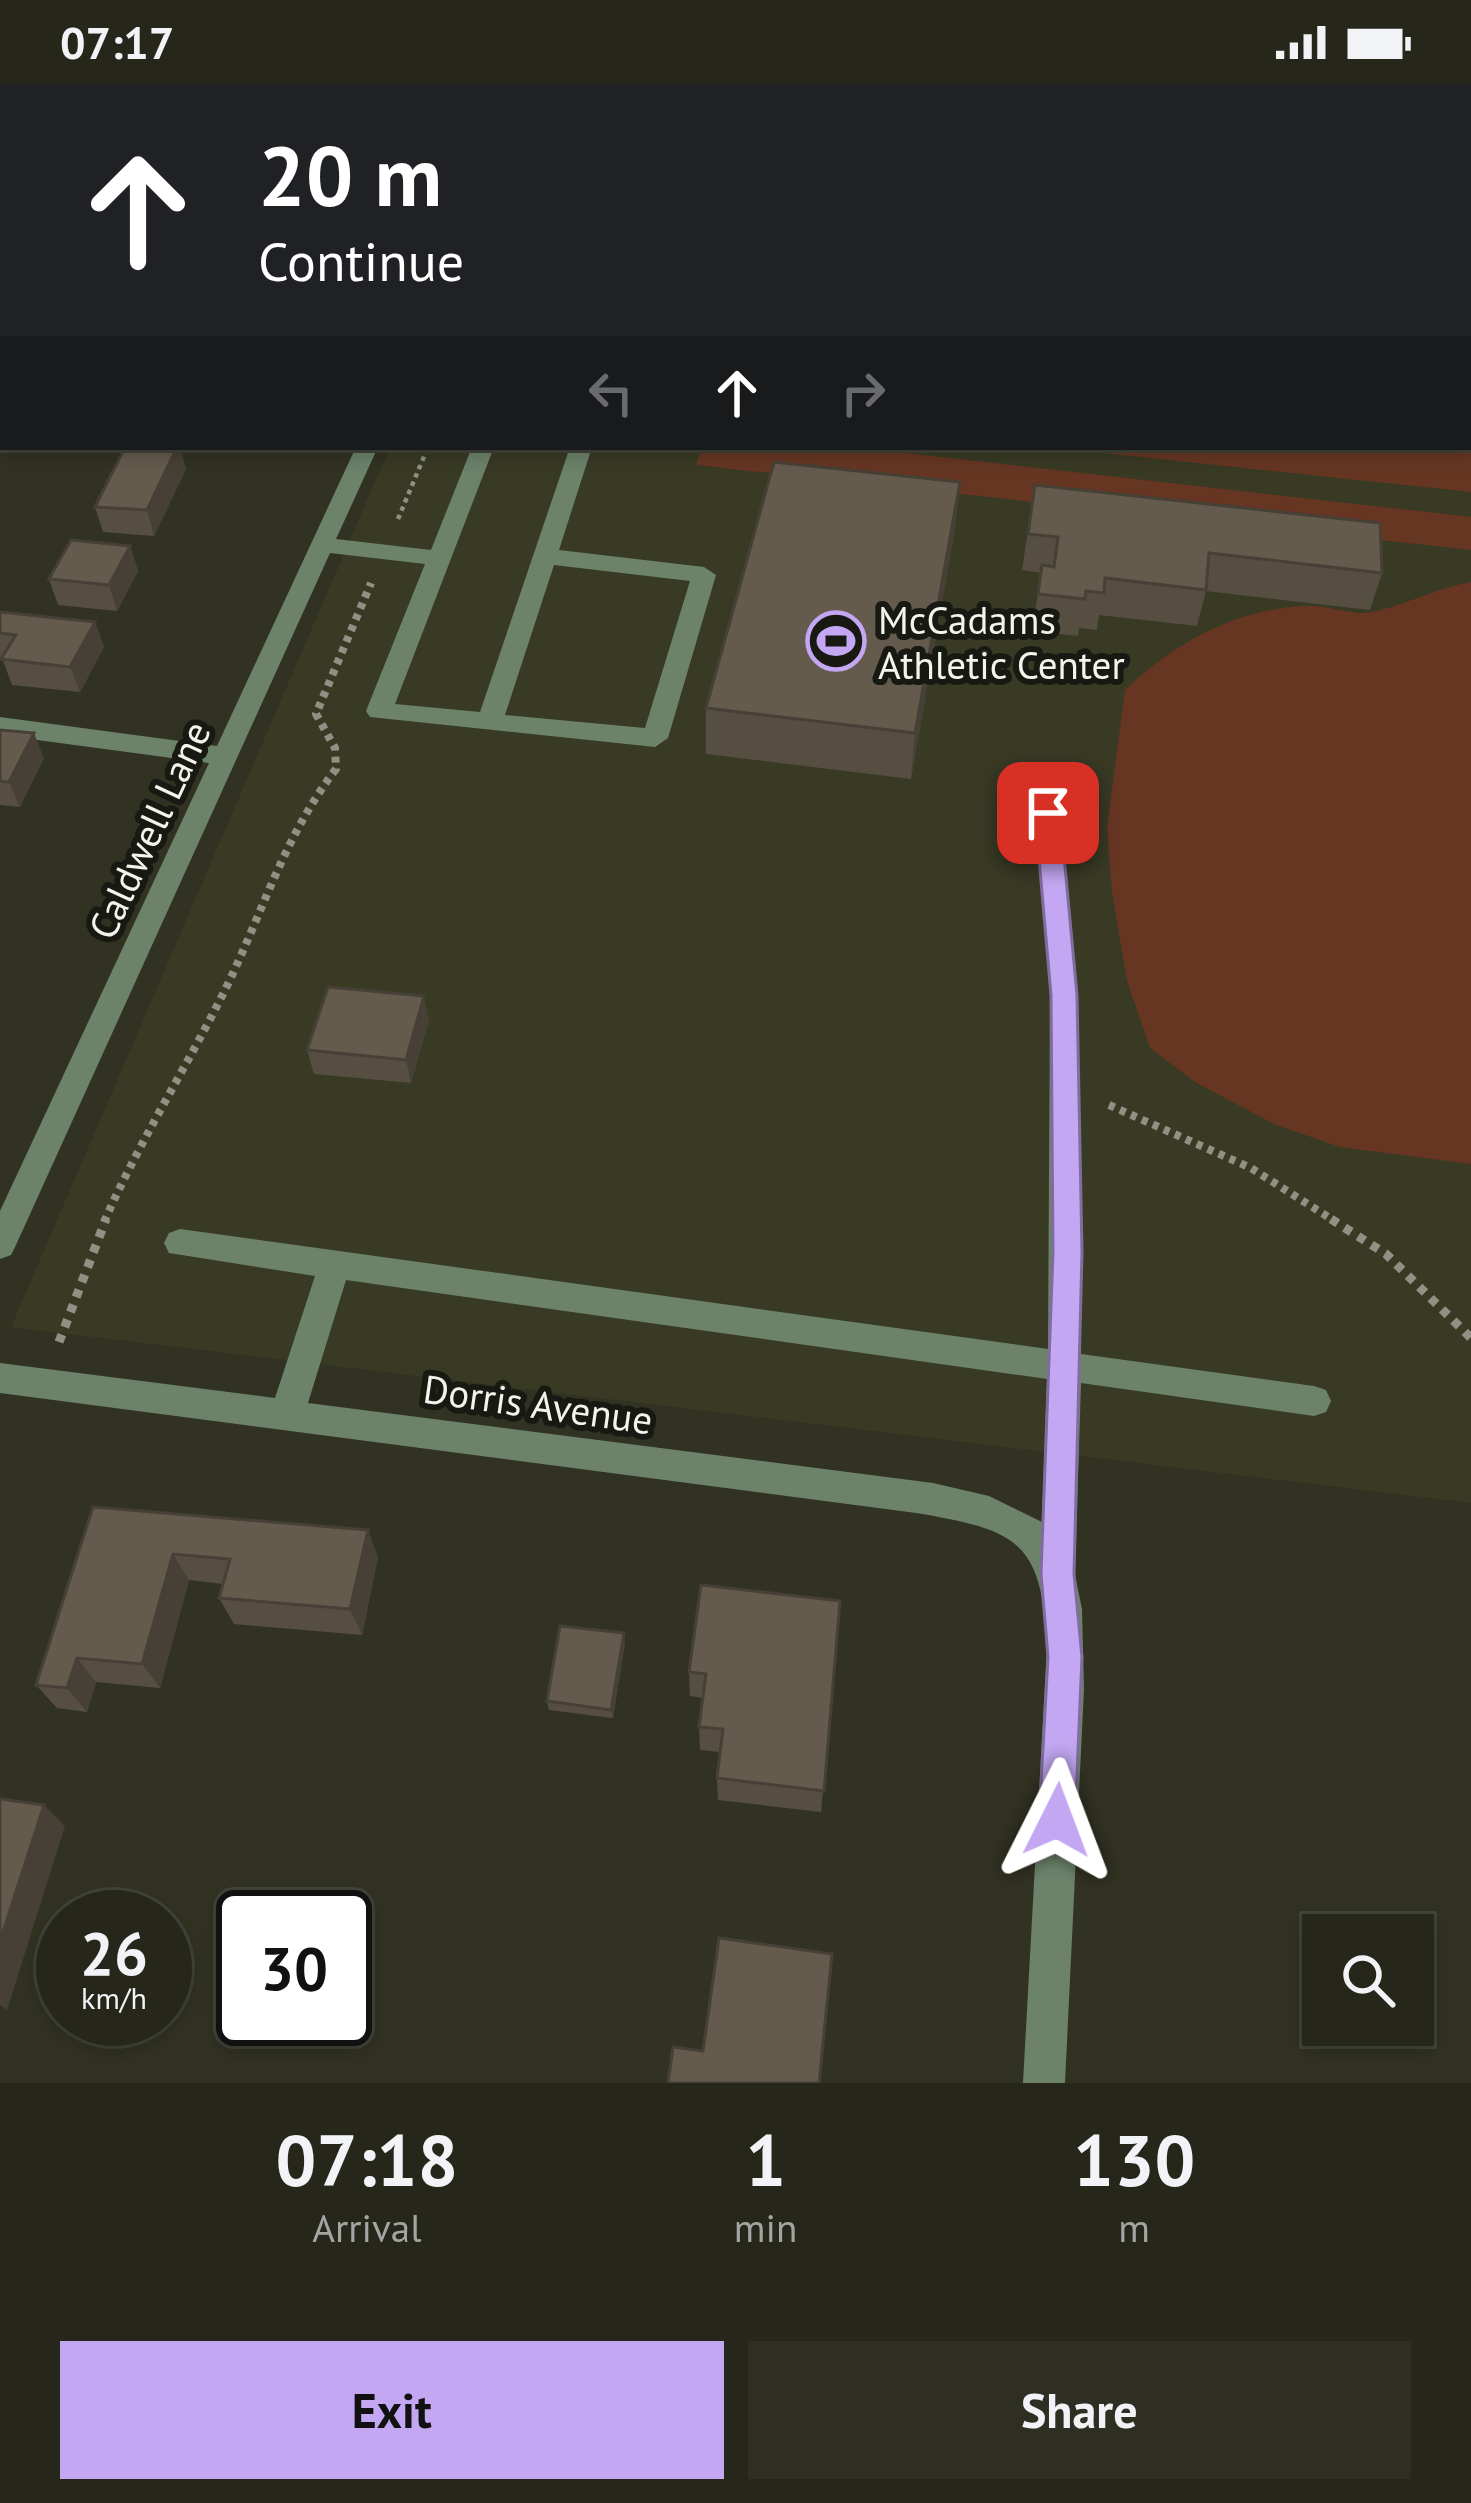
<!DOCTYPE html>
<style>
body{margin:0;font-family:"PT Sans",sans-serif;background:#2e2e23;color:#f1f3f6;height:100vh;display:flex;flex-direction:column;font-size:45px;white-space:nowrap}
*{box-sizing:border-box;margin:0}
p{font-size:39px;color:#a4a5a2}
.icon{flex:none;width:66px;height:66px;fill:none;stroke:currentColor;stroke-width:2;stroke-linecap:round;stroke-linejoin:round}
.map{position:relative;height:1999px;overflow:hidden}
.sheet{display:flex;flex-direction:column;background:#26261a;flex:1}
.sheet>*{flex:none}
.hud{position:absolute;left:0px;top:0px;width:1473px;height:366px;box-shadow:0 6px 18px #0003,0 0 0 3px #424339;background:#202124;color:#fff;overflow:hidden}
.buttons{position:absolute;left:1302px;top:1830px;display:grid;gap:24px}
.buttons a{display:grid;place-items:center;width:132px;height:132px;border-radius:0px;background:#26261a;box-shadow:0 6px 18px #0003,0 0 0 3px #424339;font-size:60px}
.speed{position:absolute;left:36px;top:1806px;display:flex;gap:24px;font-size:60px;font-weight:700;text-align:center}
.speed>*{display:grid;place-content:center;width:156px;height:156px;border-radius:50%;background:#26261a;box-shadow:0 6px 18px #0003,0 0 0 3px #424339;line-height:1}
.speed small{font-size:30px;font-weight:400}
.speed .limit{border:6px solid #111;border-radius:18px;background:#fff;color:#111}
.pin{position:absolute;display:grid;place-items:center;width:102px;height:102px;color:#fff;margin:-51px;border-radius:24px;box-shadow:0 6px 18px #0006}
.me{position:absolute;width:132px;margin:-66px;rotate:3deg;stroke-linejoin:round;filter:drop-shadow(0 0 9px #0008)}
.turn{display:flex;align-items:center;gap:42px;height:252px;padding:0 60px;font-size:54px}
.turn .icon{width:156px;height:156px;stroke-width:2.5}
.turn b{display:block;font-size:84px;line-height:102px}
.lanes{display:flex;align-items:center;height:114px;padding:0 60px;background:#0003;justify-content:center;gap:60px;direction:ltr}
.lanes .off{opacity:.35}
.eta{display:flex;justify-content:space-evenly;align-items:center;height:204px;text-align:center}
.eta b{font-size:72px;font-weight:600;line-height:84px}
.primary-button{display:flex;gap:24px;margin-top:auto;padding:24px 60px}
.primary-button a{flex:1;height:138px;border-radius:0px;background:#c3a7f2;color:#111;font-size:48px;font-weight:600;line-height:138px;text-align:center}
.primary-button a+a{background:#2e2e23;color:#f1f3f6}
.status{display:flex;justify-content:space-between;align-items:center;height:84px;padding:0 60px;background:#26261a;direction:ltr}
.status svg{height:33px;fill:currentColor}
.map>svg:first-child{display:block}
.built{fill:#393a24}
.green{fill:#663623}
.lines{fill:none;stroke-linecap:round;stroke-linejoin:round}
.path-far2{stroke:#909184;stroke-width:4.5;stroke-dasharray:4.5 4.5;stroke-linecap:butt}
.path-far1{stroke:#909184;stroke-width:8;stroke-dasharray:6 6;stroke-linecap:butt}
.path{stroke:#909184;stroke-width:9;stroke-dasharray:8 8;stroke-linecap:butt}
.minor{fill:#6c836a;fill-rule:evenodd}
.wall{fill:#574e42}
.shaded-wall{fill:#474036}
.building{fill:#655b4d;stroke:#474036;stroke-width:3}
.route{fill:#c3a7f2;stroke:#7f6d9d;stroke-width:3}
.labels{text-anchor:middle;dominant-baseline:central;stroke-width:12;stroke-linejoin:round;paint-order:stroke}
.poi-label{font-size:39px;fill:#f3f4ea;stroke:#191913;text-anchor:start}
.street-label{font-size:39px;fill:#f3f4ea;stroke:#191913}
</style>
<div class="status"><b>07:17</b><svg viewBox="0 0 49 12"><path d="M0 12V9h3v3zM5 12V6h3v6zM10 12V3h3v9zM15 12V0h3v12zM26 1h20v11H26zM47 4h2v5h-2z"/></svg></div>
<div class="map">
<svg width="1471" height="1999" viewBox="0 0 1471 1999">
<rect width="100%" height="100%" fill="#323223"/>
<polygon class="built" points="1471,108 1471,1419 11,1243 390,363 1470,363"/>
<g class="green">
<polygon points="1471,241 1471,408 1047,363 1470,363"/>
<polygon points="702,363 852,363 1471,433 1471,466 696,381"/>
<path d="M1471,498V1080L1340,1063L1276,1041L1195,998L1150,964L1127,897L1112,807L1107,743L1125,606C1175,558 1238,524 1307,522C1329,521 1352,532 1372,528C1406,521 1436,504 1471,498Z"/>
</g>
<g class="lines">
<polyline class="path-far2" points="398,435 428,363"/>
<g class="path-far1">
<polyline points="1109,1021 1251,1084 1336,1138"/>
<path d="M104,1138C139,1058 185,986 224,908C262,831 283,754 336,685L335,664L316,630L371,499"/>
</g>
<g class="path">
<polyline points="1331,1135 1386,1170 1471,1254"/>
<polyline points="59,1258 106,1135"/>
</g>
<g class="minor">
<polygon points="519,0 537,0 518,3"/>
<polygon points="872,0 908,0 910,3 874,3"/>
<rect x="1470" y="83" width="1" height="12"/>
<path d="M356,363H378L336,455L431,466L472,363H494L395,620L480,628L570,363H592L559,466L704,483L716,491L668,654L655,663L370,633L366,627L425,480L330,469L16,1161L11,1171L0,1175V1127L209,679L0,651V633L217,662ZM554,481L690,497L645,644L505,631Z"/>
<path d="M1048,719L1061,729L1078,911L1081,1270L1314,1302L1326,1306L1331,1317L1326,1328L1314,1332L1081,1299L1075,1491L1082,1525L1084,1605L1065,1999H1023L1047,1563C1042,1457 1018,1446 916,1429L0,1309V1279L275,1314L315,1192L169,1169L164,1159L169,1149L180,1145L1048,1265L1050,911L1035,729ZM346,1196L1047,1295L1042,1438L989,1412L933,1399L308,1319Z"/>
</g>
</g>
<g class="wall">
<polygon points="0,0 30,0 27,3 3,3 3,80 0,80"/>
<polygon points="339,0 398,0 396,3 339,3"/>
<polygon points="186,385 154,452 103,448 95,423"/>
<polygon points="1035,401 1382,489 1370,526 1206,507 1197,542 1099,531 1097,546 1079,544 1078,552 1032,547 1041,489 1022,486"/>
<polygon points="955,444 911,695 706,670 706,624"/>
<polygon points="130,462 138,487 117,527 58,521 49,495"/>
<polygon points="0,528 95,538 104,563 80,608 12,601 2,574 0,574"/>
<polygon points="0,646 44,674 20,723 0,721"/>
<polygon points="429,936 411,999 314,990 307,966"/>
<polygon points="93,1423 378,1473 362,1551 234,1540 219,1514 223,1500 189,1496 160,1604 96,1598 87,1628 57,1624 36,1601"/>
<polygon points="840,1517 821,1728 718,1716 717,1694 720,1668 700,1666 699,1643 703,1614 690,1612 689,1588"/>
<polygon points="625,1558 613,1634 549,1626 547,1617"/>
</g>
<g class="shaded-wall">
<polygon points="10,0 30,0 27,3 11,3"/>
<polygon points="177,363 180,363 186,385 154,452 147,426"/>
<polygon points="960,398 955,444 911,695 915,649"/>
<polygon points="130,462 138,487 117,527 109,501"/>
<polygon points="95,538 104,563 80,608 70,583"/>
<polygon points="34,649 44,674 20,723 9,698"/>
<polygon points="424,912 429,936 411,999 406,976"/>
<polygon points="368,1446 378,1473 362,1551 350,1525"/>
<polygon points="173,1470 189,1496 160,1604 142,1580"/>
<polygon points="624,1549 625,1558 613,1634 611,1626"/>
<polygon points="77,1574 96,1598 87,1628 67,1604"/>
<polygon points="44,1721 65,1742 7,1926 0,1921 0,1857"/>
</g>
<g class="building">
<polygon points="0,6 3,6 3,30 0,29"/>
<rect x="0" y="32" width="3" height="24"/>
<polygon points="125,363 177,363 147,426 95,423"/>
<polygon points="774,378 960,398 915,649 706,624"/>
<polygon points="1035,401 1380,439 1382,489 1209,469 1206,506 1105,494 1104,509 1086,507 1085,515 1038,510 1042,481 1054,483 1058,453 1028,450"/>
<polygon points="71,456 130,462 109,501 49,495"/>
<polygon points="0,528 95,538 70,583 1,575 16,551 0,549"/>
<polygon points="0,646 34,649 9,698 0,697"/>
<polygon points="328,903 424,912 406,976 307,966"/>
<polygon points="93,1423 368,1446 350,1525 219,1514 230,1475 173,1470 142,1580 77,1574 67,1604 36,1601"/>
<polygon points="701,1501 840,1517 824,1707 717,1694 723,1645 699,1643 706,1590 689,1588"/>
<polygon points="560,1542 624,1549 611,1626 547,1617"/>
<polygon points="0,1715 44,1721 0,1857"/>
<polygon points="719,1854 832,1870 819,1999 668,1999 673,1963 703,1967"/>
</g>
<polygon class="route" points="1048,720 1060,729 1077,911 1082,1168 1074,1490 1082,1573 1075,1736 1069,1749 1057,1754 1044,1749 1039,1736 1048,1573 1041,1490 1053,1168 1051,911 1035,729"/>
<defs>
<g id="stadium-ring" transform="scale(3)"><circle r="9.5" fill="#191913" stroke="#c3a7f2" stroke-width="1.5"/><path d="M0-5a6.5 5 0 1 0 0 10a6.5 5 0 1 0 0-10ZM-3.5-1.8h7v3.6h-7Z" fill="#c3a7f2"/></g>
</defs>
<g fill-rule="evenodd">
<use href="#stadium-ring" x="836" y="557"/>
</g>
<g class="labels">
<g class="poi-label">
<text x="878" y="535">McCadams<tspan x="878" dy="45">Athletic Center</tspan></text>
</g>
<g class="street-label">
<text transform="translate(149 746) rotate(-65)">Caldwell Lane</text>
<text transform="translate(538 1320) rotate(8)">Dorris Avenue</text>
</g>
</g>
</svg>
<div class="buttons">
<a><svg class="icon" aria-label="search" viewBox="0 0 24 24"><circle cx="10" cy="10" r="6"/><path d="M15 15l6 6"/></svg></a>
</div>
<div class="speed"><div>26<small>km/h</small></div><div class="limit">30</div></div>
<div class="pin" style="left:1048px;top:729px;background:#d93025"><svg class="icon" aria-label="arrive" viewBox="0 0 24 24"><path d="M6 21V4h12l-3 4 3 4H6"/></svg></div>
<svg class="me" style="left:1057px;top:1736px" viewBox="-20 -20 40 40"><path d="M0-17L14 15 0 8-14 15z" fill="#c3a7f2" stroke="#fff" stroke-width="4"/></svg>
<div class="hud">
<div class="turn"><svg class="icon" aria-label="ahead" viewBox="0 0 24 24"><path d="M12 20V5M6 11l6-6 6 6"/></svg><div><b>20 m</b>Continue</div></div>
<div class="lanes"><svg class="icon off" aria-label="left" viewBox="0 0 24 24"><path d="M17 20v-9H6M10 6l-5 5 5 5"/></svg><svg class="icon" aria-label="ahead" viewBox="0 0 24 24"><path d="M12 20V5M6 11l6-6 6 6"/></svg><svg class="icon off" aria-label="right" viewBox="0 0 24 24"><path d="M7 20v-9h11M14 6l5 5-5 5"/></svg></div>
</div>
</div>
<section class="sheet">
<div class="eta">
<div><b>07:18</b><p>Arrival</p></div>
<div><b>1</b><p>min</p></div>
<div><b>130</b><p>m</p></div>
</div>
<div class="primary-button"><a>Exit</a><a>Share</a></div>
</section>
